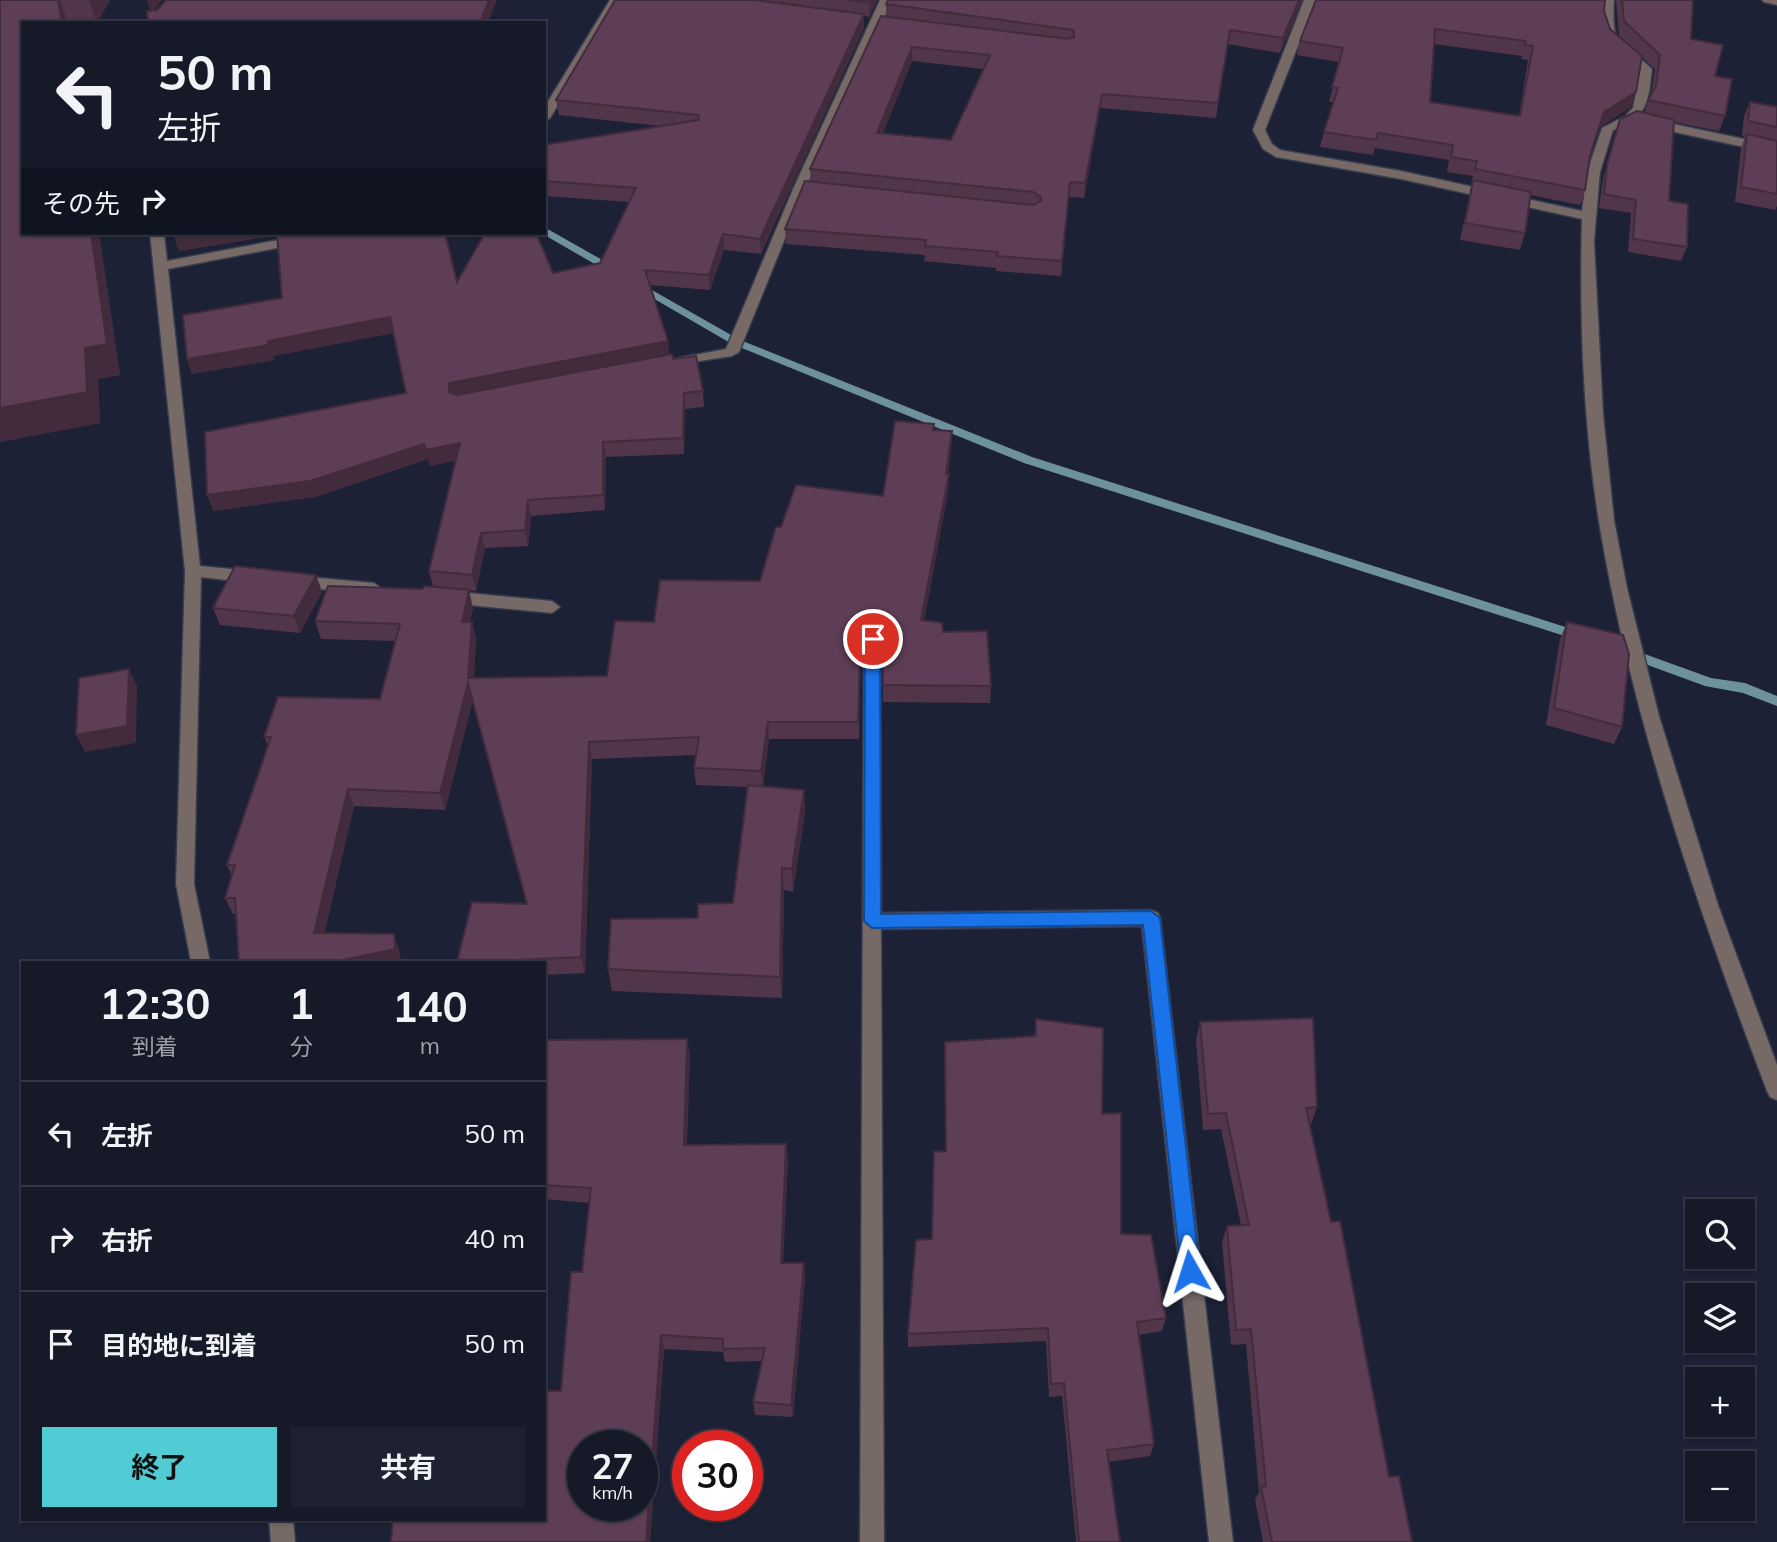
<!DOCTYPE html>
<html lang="ja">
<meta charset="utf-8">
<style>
body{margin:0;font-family:Mulish,"Noto Sans JP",sans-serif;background:#1e2230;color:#f1f3f6;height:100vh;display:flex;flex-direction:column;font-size:26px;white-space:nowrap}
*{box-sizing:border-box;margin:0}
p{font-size:23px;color:#9da0a8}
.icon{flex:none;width:38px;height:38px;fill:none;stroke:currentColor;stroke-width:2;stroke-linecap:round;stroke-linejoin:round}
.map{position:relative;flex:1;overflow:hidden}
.details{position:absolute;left:21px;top:961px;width:525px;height:560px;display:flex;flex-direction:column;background:#151928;border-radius:0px;box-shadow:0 2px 5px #0004,0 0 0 2px #343845}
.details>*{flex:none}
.top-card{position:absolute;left:21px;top:21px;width:525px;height:214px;border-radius:0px;box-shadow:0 2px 5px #0004,0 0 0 2px #343845;background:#151928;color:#f1f3f6;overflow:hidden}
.tools{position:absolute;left:1685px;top:1199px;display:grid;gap:14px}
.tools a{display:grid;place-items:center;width:70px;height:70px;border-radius:0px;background:#151928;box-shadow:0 2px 5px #0004,0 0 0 2px #343845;font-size:35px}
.speed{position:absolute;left:567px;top:1430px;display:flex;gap:14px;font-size:35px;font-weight:700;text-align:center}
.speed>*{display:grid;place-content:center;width:91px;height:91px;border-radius:50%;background:#151928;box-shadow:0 2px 5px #0004,0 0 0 2px #343845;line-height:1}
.speed small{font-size:18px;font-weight:400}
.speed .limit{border:10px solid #d22;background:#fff;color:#111}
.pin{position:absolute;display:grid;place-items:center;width:60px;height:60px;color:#fff;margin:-30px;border:4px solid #fff;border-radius:50%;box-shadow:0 2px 7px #0007}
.me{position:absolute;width:77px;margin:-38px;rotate:354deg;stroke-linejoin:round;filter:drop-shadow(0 0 5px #0008)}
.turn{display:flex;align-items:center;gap:24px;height:147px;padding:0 21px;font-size:32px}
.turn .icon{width:91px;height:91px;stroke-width:2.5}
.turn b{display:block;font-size:49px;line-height:60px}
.then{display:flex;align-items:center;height:66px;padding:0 21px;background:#0003;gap:14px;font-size:26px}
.eta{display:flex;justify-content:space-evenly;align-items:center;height:119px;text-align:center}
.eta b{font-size:42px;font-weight:700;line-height:49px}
.action{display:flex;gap:14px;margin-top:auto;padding:14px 21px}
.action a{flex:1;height:80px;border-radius:0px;background:#51ccd4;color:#111;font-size:28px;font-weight:700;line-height:80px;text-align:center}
.action a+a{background:#1e2230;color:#f1f3f6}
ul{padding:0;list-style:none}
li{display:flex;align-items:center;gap:21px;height:105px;padding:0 21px;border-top:2px solid #343845}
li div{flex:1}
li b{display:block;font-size:26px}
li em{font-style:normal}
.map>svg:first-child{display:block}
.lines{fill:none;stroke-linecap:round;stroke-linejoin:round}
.stream{fill:#6d929e;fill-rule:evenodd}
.minor-casing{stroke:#363b4e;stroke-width:3}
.minor{fill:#766966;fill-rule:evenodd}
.wall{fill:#51354a;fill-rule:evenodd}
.shaded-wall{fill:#422b3c}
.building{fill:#5e3e56;stroke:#422b3c;stroke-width:2;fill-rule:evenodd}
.route{fill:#1a73e8;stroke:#114b97;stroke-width:2}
</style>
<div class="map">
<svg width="1777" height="1542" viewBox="0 0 1777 1542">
<rect width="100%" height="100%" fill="#1c2135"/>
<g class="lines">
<g class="stream">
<polygon points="544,227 620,270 621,272 620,274 612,274 541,233 544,233"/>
<polygon points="636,281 740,340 1032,457 1584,633 1586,636 1584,639 1574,639 1024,463 732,344 632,286 631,284"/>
<polygon points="1628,648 1711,678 1745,683 1777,696 1777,706 1743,693 1705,686 1623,656 1621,653 1623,650"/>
</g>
<g class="minor-casing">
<g id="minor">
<polygon points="610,0 622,0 550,118 544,122 544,108"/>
<polygon points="880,0 892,0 805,189 739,352 732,356 668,366 668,360 726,349 793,189"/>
<path d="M1304,0H1316L1265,130L1272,144L1280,150L1401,171L1582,211L1587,172L1602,128L1625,116L1633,108L1640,70C1606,47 1600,43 1602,0H1614C1611,53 1622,39 1652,69C1648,103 1648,117 1613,130L1600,172L1594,241L1603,414L1614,520L1627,588L1659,716L1718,905L1777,1065V1100L1770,1097L1767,1091C1701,917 1639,739 1605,556C1584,446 1579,330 1582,219L1401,179L1276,157L1263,149L1253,130Z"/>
<polygon points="1762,0 1777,0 1777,5 1764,2"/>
<polygon points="1650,119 1777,146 1777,154 1646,126 1644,123"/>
<polygon points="150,233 164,233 167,261 315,233 341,233 334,237 168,269 200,566 252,571 260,577 252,583 201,577 194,884 210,962 191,962 176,884 185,571"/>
<polygon points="298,576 374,583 382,589 374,595 292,586 290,582"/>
<polygon points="447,591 552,601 560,607 552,613 447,603 439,597"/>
<polygon points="872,633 880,639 881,913 1151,910 1158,913 1160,918 1233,1542 1209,1542 1142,926 881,929 884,1542 860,1542 864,639"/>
<polygon points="269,1519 293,1519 295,1542 271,1542"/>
</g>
</g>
<use href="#minor" class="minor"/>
</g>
<g class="wall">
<polygon points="0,0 110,0 97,23 23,23 23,233 99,233 120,375 98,379 100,423 0,442"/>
<polygon points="615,0 877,0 869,17 864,16 864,28 761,254 724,250 710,290 650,285 668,341 669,355 703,391 704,407 685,409 684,454 606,457 605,510 531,516 528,546 485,548 476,591 433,587 429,571 456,460 430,466 428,459 315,497 213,511 406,393 393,333 273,356 274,360 192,374 187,359 282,298 277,235 179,251 173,233 445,233 457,282 553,273 600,263 629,202 544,196 544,145 660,126 559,115 556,100"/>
<path d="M1303,0L1280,53L1227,44L1216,118L1100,108L1084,198L1069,197L1061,276L996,271V268L924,261L925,255L786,244L785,229L811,181L810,169L886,17V4ZM912,61L983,69L951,140L883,133Z"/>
<path d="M1616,0H1693L1691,39L1715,76L1725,116L1719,131L1674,122L1669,201L1687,247L1681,261L1628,252L1631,213L1599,208L1603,178L1620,119L1644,113L1651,94L1655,69L1642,57L1631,107L1600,127L1589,157L1585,190L1580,205L1530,195L1525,233L1520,250L1460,240L1472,184H1471L1473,176L1447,172L1449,160L1375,148L1373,155L1320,147L1324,132L1333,102H1329L1339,62L1297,55L1300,41L1604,11L1610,29L1628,44L1619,36ZM1434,44L1522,56L1521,59L1528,60L1519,116L1430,102Z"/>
<polygon points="1750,102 1777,107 1777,206 1775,210 1735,202 1741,149 1745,137 1742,136 1744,116"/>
<polygon points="934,430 952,431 951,449 948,474 949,474 948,492 924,621 943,632 991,686 990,703 883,702 883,639 870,631 861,639 859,739 769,739 763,786 804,790 805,812 793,892 784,890 782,998 612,991 608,969 698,918 733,903 747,787 696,785 694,768 696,755 592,759 585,973 544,975 544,962 457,962 527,904 473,700 445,810 354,806 324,933 399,950 401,962 239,962 236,914 233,914 225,898 232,876 227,865 268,746 264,737 380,699 395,641 321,639 315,621 473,608 470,622 472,622 476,639 474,678 607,676 654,622 760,581 781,527 883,496"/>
<polygon points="316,575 322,592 300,633 220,625 213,608"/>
<polygon points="1567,622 1622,727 1614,744 1546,725 1560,639"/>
<polygon points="1036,1019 1102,1114 1121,1234 1166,1318 1162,1331 1139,1335 1154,1444 1150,1456 1108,1462 1120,1542 1076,1542 1062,1396 1049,1397 1046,1341 908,1347 908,1334 931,1239 945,1151 945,1042 1034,1037"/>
<polygon points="1200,1022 1317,1107 1311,1124 1309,1124 1389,1477 1412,1542 1263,1542 1255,1500 1259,1492 1246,1344 1231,1345 1222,1242 1227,1226 1241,1225 1221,1129 1203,1130 1196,1040"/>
<polygon points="544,1040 690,1054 687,1145 786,1144 788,1159 783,1263 805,1277 793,1417 755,1415 753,1402 762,1361 725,1362 723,1352 664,1349 650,1542 391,1542 561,1391 582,1272 589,1203 544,1199"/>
</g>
<g class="shaded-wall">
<polygon points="58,0 60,0 68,23 62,23"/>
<polygon points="89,0 110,0 97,23"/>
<polygon points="147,0 162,0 151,14"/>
<polygon points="489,0 497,0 488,23 480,23"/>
<polygon points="870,0 877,0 869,17 869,3"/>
<polygon points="1299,0 1303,0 1280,53 1283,38"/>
<polygon points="864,14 864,28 761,254 760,239"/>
<polygon points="912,47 912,61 877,148 877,133"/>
<polygon points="1636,92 1631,107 1600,127 1604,112"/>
<polygon points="1102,94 1100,108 1084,198 1085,183"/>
<polygon points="91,233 99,233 120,375 98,379 100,423 0,442 0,408"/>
<polygon points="194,233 280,233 280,234 179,251 174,236"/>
<polygon points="723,234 724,250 710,290 709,275"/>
<polygon points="390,317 394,333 273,356 274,360 192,374 187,359 268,341"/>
<polygon points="668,341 669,357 453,399 449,392 449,383"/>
<polygon points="684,393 685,409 684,454 683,438"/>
<polygon points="952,431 951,449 946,490 949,474 948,492 921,638 921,620 946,474"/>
<polygon points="603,442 606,457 605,510 603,495"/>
<polygon points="460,443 464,459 430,466 428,459 315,497 213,511 207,495 424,444"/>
<polygon points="528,500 531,516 528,546 525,530"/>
<polygon points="481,533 485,548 476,591 472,575"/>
<polygon points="316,575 322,592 300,633 294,616"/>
<polygon points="469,590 473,608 467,640 462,622"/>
<polygon points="870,614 870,631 861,639 859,739 861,622"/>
<polygon points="472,622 476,639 473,695 468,678"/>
<polygon points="129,669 137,686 136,743 85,752 76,735"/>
<polygon points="468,683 473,700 445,810 440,793"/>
<polygon points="768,722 769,739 763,788 761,771"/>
<polygon points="589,742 592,759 585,973 581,957"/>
<polygon points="348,789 354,806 321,949 314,933"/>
<polygon points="804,790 805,812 793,892 792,869"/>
<polygon points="782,868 784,890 782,998 780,977"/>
<polygon points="394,934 399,950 401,962 338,962 338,961"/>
<polygon points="687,1039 690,1054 686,1160 684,1145"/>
<polygon points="786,1144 788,1159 782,1277 781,1263"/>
<polygon points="804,1263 805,1277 793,1417 791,1405"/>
<polygon points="661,1335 664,1349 650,1542 646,1542"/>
</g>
<g class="building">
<polygon points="0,0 58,0 62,23 23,23 23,233 91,233 107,344 85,348 87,392 0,408"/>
<polygon points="166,0 489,0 480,23 148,23 147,11 157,10"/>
<polygon points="615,0 755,0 864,14 760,239 723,234 709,275 645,270 668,341 449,383 449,392 457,395 672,354 673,359 696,356 703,391 684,393 683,438 603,442 603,495 528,500 525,530 481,533 472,575 429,571 460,443 426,450 424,444 310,481 207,495 205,432 406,393 390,317 268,341 269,345 187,359 183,315 282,298 277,234 286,233 445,233 457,282 485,233 536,233 553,273 600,263 636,188 544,181 544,145 699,120 698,115 556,100"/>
<polygon points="849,0 870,0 869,3"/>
<path d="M888,0H1299L1283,38L1230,30L1218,103L1102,94L1085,183L1070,182L1062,261L997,256L998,252L925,246L926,240L785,229L805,181L1033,205L1041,201V197L1033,192L810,169L881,16L1068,39L1074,37V30L886,4ZM912,47L990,55L951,140L877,133Z"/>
<path d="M1316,0H1605L1604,11L1610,29L1642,56L1636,92L1604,112L1590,156L1585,190L1475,169L1477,161L1451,157L1453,145L1378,133L1376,140L1324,132L1338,88L1332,87L1343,48L1300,41ZM1435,29L1526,41L1525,45L1533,46L1520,116L1430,102Z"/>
<polygon points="1622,0 1693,0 1691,39 1723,45 1715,76 1732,79 1725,116 1648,100 1656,86 1660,55 1624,21"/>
<polygon points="1750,102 1777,107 1777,127 1748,121"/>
<polygon points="1637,111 1674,120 1669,201 1688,204 1687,247 1633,239 1636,200 1604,194 1607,165 1620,119"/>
<polygon points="1747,134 1777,141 1777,194 1741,187"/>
<polygon points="1473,180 1531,192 1525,233 1465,223"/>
<polygon points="173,233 194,233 174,236"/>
<polygon points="895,421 934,424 933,430 952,431 946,474 949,474 921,620 942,623 943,632 987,631 991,686 883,685 883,622 870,614 861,622 858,722 768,722 761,771 694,768 699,737 589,742 581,957 499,961 499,962 457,962 472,902 527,904 468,683 440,793 348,789 314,933 394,934 395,949 338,961 338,962 239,962 235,898 225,898 235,865 227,865 271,737 264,737 278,697 380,699 400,624 315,621 328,586 423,589 424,586 469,590 462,622 472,622 468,678 607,676 615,621 654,622 660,580 760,581 776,527 781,527 796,485 883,496"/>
<polygon points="235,566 316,575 294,616 213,608"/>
<polygon points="1567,622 1623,635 1629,654 1622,727 1554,708"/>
<polygon points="129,669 127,726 76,735 79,678"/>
<polygon points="748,785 804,790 792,869 782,868 780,977 608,969 611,919 698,918 698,904 733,903"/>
<polygon points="1313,1018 1317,1107 1306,1108 1331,1222 1340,1221 1389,1477 1399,1476 1412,1542 1272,1542 1261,1487 1266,1486 1251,1329 1236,1330 1227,1226 1249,1225 1226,1113 1208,1114 1200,1022"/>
<polygon points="1036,1019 1103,1028 1102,1114 1121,1113 1121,1234 1151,1235 1166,1318 1137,1322 1154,1444 1107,1450 1120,1542 1079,1542 1064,1383 1051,1384 1048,1328 908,1334 916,1240 932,1239 934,1152 946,1151 945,1042 1036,1036"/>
<path d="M687,1039L684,1145L786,1144L781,1263H804L791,1405L753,1402L765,1348L723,1349V1339L661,1335L646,1542H391L393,1519H544V1391H561L571,1272H582L591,1188L544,1185V1040ZM583,1446H642V1505H583Z"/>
</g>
<polygon class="route" points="873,634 880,639 881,914 1151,911 1160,918 1200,1271 1197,1277 1190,1280 1183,1277 1181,1271 1143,925 872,928 864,921 865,639"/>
</svg>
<div class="tools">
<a><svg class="icon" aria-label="search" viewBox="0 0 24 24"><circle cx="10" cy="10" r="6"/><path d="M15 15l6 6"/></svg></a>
<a><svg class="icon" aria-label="layers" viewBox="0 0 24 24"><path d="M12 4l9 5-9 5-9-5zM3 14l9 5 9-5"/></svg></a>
<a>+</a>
<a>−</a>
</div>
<div class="speed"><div>27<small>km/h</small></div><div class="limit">30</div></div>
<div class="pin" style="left:873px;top:639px;background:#d93025"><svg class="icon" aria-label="arrive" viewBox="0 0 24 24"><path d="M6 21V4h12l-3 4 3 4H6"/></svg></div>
<svg class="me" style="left:1190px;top:1271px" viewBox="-20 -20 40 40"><path d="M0-17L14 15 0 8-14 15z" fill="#1a73e8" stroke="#fff" stroke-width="4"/></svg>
<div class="top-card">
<div class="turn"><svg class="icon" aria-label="left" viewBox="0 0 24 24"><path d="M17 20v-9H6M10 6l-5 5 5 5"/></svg><div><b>50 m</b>左折</div></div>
<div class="then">その先<svg class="icon" aria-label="right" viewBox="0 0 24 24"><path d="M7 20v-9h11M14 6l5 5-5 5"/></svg></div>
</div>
<section class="details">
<div class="eta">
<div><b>12:30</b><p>到着</p></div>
<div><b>1</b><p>分</p></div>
<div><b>140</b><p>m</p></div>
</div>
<ul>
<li><svg class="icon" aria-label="left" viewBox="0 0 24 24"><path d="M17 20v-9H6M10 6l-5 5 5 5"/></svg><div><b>左折</b></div><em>50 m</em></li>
<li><svg class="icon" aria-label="right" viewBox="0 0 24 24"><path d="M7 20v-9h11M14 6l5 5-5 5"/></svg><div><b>右折</b></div><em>40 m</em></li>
<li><svg class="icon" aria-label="arrive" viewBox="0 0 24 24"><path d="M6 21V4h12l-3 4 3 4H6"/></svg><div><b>目的地に到着</b></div><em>50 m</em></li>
</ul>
<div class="action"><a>終了</a><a>共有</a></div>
</section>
</div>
